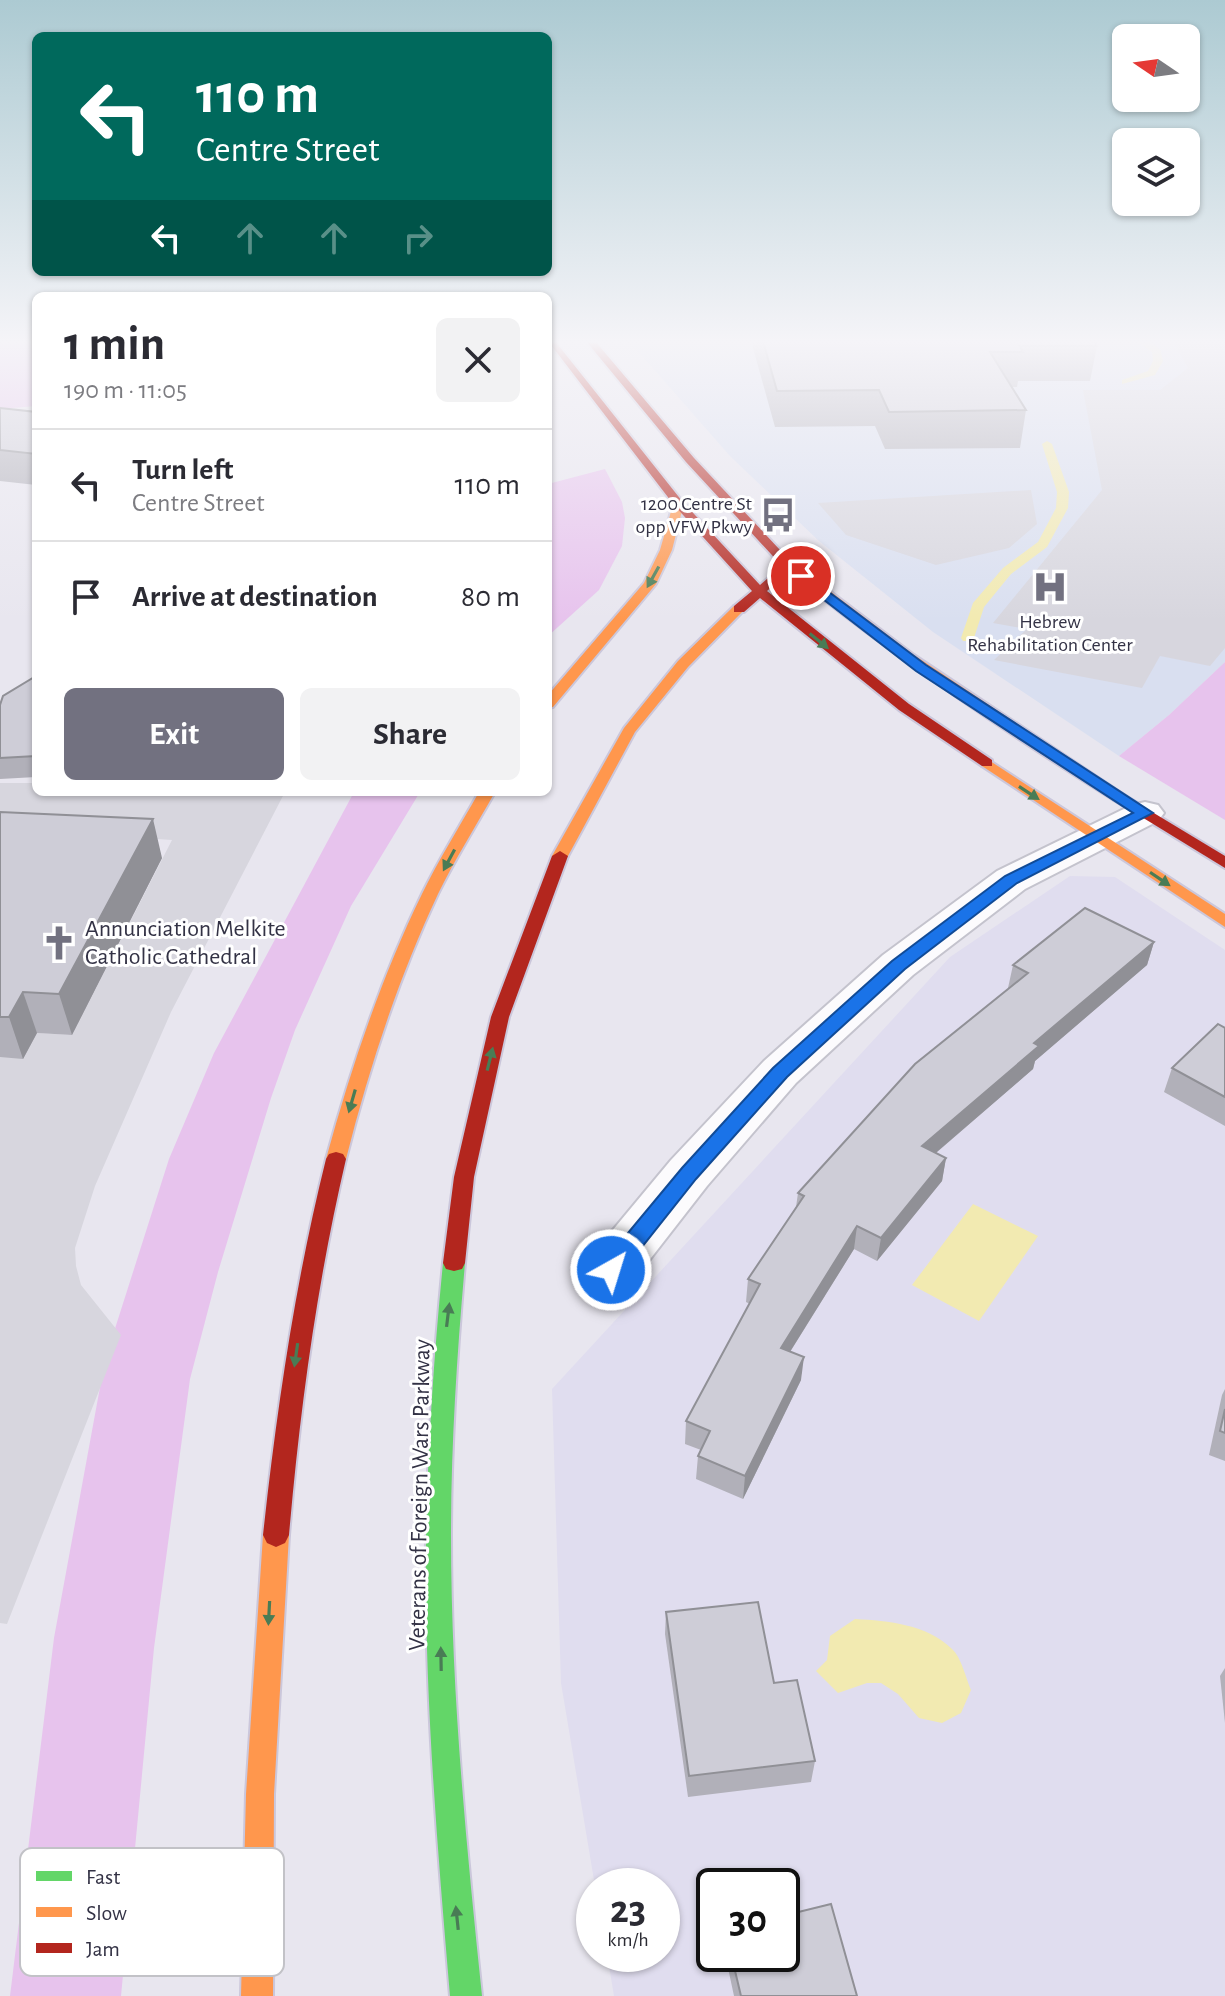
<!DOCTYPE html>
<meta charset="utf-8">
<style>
body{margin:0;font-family:"Alegreya Sans",sans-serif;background:#f2f2f3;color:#2b2b33;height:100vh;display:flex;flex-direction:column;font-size:30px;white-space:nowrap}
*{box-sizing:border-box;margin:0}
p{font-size:26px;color:#7c7c81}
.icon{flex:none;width:44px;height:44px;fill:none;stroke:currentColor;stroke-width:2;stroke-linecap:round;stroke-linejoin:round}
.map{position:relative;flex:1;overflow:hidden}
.details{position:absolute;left:32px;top:292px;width:520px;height:504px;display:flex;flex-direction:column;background:#fff;border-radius:12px;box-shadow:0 2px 6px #0004}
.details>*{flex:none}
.top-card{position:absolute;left:32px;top:32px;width:520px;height:244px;border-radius:12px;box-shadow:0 2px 6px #0004;background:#00695c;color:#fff;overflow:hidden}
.needle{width:52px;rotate:283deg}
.tools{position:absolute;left:1112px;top:24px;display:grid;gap:16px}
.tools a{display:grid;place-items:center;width:88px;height:88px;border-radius:12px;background:#fff;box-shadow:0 2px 6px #0004;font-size:40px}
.speed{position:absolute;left:576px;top:1868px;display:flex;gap:16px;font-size:40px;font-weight:700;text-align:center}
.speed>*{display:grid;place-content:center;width:104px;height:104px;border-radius:50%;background:#fff;box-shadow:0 2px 6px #0004;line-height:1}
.speed small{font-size:20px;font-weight:400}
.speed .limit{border:4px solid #111;border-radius:12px;background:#fff;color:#111}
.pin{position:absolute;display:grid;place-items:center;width:68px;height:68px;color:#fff;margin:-34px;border:4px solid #fff;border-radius:50%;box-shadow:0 2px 8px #0007}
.me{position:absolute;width:88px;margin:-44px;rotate:39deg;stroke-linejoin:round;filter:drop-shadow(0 0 6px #0008)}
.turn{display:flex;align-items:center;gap:28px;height:168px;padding:0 32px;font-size:36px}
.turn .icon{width:104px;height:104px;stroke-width:2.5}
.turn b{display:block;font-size:56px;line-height:68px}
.lanes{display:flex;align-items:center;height:76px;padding:0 32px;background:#0003;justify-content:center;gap:40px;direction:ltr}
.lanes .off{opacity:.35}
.round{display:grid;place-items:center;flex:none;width:84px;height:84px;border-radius:12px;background:#f2f2f3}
.overview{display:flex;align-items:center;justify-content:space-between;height:136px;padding:0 32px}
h1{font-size:48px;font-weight:700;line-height:60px}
.cta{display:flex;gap:16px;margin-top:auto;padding:16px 32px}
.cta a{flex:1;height:92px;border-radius:12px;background:#727180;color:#fff;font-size:32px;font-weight:700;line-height:92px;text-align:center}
.cta a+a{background:#f2f2f3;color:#2b2b33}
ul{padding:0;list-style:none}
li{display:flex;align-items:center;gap:24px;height:112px;padding:0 32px;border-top:2px solid #e1e1e2}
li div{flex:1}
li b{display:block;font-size:30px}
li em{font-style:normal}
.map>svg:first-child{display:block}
.residential{fill:#e0ddef;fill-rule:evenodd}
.medical{fill:#d9dff0}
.green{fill:#e7c3ed}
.parking{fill:#d7d6de}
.water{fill:#f2eab1}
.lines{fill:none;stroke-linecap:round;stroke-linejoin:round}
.stream{fill:#f2eab1;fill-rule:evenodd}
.street-casing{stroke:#c4c3cd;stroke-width:4}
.fast-casing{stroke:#cbc7db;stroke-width:4}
.slow-casing{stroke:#cbc7db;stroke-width:4}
.jam-casing{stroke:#cbc7db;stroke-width:4}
.street{fill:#fcfbfd;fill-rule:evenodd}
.fast{fill:#63d668;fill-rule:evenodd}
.slow{fill:#ff974d;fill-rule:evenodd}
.jam{fill:#b3261e;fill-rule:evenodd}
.wall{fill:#b1b0b9}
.shaded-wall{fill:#909096}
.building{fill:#cecdd7;stroke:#909096;stroke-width:2}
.oneway{fill:#497c55}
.route{fill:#1a73e8;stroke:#114b97;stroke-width:2}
.labels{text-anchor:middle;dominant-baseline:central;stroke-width:6;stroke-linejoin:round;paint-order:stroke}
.far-poi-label{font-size:20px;fill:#333245;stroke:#fff;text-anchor:end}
.poi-label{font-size:24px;fill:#333245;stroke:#fff;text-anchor:start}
.street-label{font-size:24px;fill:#333245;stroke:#fff}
.key{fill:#fff;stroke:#c2c2c7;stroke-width:2}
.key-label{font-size:22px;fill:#333245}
</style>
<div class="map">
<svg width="1225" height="1996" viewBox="0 0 1225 1996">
<rect width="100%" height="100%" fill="#e8e6ef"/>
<path class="residential" d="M1070,876L1115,877L1225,950V1996H614L607,1954H662V1886H595L561,1683L552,1389L950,957ZM714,1886H782V1954H714Z"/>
<polygon class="medical" points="629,341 1225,341 1225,662 1169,715 1119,756 933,632 819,541 730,456"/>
<g class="green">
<polygon points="0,341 36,341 36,406 0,409"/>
<polygon points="605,469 622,502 625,518 622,546 599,590 548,636 548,484"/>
<polygon points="1225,662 1225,820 1119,756 1169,715"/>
<polygon points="354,792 420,792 351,906 295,1030 271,1098 218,1272 190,1379 154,1648 121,1996 10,1996 54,1638 105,1360 169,1159 214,1053"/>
</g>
<g class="parking">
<polygon points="1173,341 1225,341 1225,648 1210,666 1160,656 1142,688 994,660 1027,629 993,623 1102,490 1083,390 1160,390 1188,368"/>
<polygon points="1031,490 1037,524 1009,548 936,565 846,535 818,503"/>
<polygon points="0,783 36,783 36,792 285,792 171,1012 95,1186 75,1248 76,1266 81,1285 121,1335 7,1624 0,1623 0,1057 37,1033 72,1035 172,840 128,837 0,850"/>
</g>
<g class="water">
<polygon points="973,1204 1038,1236 979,1321 912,1285"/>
<path d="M855,1619C889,1621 926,1624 952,1649C961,1657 966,1678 971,1690L961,1713L942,1723L919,1718L898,1694L881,1683H867L838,1693L816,1671L827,1660L830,1636Z"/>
</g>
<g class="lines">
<g class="stream">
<polygon points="1137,341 1148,341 1160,349 1163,361 1155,375 1122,384 1122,380 1148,371 1153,361 1152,352"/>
<polygon points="1047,441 1052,444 1069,492 1068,508 1047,547 1011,574 984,607 973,641 963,641 961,638 973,603 1003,568 1038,542 1056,508 1057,492 1042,444"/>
</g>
<g class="street-casing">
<polygon id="street" points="1145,802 1158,805 1164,813 1158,821 1025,889 913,975 796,1083 707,1186 630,1285 611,1291 592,1285 585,1270 592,1255 671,1160 764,1061 883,955 997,871 1132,805"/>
</g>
<g class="fast-casing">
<path id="fast" d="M454,1255L462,1257L465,1263C457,1354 451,1444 451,1536C451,1690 466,1843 482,1996H450C437,1843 424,1689 426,1535C428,1444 434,1354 443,1263L446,1257Z"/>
</g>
<g class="slow-casing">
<g id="slow">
<polygon points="674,501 684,503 672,550 656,584 553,707 548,708 548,695 644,583 660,550"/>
<path d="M785,563H793L914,655L1127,797L1119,802L1114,800C1000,729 889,653 785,569Z"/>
<polygon points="734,606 745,609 688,667 635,732 568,856 560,861 554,859 552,856 624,728 678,661"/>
<polygon points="987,759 1225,914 1225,927 982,766 982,760"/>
<path d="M479,792H495C476,826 455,859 438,894C398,979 369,1068 346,1159L343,1164H329L326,1159C351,1068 381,978 422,894C439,859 460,826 479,792Z"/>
<polygon points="276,1523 285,1527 289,1535 274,1794 273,1996 241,1996 246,1794 263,1535 267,1527"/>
</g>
</g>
<g class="jam-casing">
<g id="jam">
<polygon points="548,341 555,341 682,501 760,585 782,566 686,462 586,341 595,341 694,458 795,566 767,591 909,704 992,760 992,766 982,766 899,710 760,598 744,612 734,612 734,606 752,591 674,505"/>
<polygon points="1119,792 1225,856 1225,868 1114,800 1111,797"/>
<polygon points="560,851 568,856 509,1017 474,1177 465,1263 462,1269 454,1271 446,1269 443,1263 454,1177 491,1017 552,856"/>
<path d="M336,1152L343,1154L346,1159C317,1283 300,1408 289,1535L285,1543L276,1547L267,1543L263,1535C277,1408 295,1283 326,1159L329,1154Z"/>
</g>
</g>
<use href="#street" class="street"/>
<use href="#fast" class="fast"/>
<use href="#slow" class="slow"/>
<use href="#jam" class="jam"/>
</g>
<g class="wall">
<polygon points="753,341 1094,341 1097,346 1090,381 1018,381 1017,387 1012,387 1026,410 1020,448 885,449 875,426 775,427 753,348"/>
<polygon points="0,408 36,412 36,485 0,481"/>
<polygon points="36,676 36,777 0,779 0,705"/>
<polygon points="0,812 162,858 72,1035 37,1033 23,1059 0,1057"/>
<polygon points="1154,942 1147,965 1035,1061 1033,1069 936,1153 946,1158 942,1181 877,1261 854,1249 790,1352 801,1380 743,1499 696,1479 698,1456 701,1450 685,1444 686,1421 750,1304 746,1302 748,1279 796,1207 798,1193 1009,988 1008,988 1013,965"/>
<polygon points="1225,1028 1225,1126 1164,1092 1172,1068"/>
<polygon points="1225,1389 1225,1461 1209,1455 1222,1395"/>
<polygon points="666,1612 774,1683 815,1761 811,1782 688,1797 665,1634"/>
<polygon points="1225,1668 1225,1723 1220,1676"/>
<polygon points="725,1954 782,1954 857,1996 734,1996"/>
</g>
<g class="shaded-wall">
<polygon points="153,819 162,858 72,1035 59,994"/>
<polygon points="1154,942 1147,965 1035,1061 1033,1069 917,1169 922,1146 1034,1043"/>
<polygon points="23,992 37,1033 23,1059 9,1017"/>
<polygon points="946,1158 942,1181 877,1261 881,1238"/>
<polygon points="857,1226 854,1249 778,1371 781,1348"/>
<polygon points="804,1357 801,1380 743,1499 745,1476"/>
</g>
<g class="building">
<polygon points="763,341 1094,341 1097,346 1020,346 1023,352 990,352 1026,410 889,412 879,390 777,391"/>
<polygon points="0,408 36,412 36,454 0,450"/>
<polygon points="36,676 36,756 0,758 0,705 3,696"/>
<polygon points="0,812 153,819 59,994 23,992 9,1017 0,1017"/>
<polygon points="1085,908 1154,942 1034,1043 1039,1046 922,1146 946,1158 881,1238 857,1226 781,1348 804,1357 745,1476 698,1456 710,1431 686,1421 760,1284 748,1279 804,1196 798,1193 915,1064 1028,973 1013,965"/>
<polygon points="1218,1024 1225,1028 1225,1097 1172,1068"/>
<polygon points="1225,1409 1225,1433 1220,1431"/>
<polygon points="758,1602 774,1683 797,1680 815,1761 689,1776 666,1612"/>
<polygon points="831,1904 857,1996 741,1996 731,1954 782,1954 782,1916"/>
</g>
<defs><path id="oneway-solid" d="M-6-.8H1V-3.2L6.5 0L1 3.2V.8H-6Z" transform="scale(2)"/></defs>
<g class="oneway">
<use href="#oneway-solid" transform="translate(653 577) rotate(119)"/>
<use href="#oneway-solid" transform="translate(819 641) rotate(39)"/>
<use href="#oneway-solid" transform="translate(1029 793) rotate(33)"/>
<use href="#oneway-solid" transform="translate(449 860) rotate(118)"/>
<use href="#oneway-solid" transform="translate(1160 879) rotate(34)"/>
<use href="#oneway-solid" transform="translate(490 1059) rotate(-76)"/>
<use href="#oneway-solid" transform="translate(352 1101) rotate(106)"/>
<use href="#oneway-solid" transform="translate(448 1315) rotate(-83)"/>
<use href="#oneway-solid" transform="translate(296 1355) rotate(98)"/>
<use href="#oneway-solid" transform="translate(269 1613) rotate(93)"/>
<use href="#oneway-solid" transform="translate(441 1659) rotate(-91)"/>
<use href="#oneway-solid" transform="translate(457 1918) rotate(-96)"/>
</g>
<linearGradient id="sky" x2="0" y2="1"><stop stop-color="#accad2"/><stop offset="0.55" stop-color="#f5f4f8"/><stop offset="1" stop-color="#f5f4f8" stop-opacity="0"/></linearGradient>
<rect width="1225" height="621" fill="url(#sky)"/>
<polygon class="route" points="797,574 805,574 926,665 1153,813 1017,883 905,969 787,1077 696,1179 619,1276 611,1278 603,1276 600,1270 603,1263 682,1168 773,1068 892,961 1005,876 1133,813 916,671 797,579"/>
<defs>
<g id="bus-bare" transform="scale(2.76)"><path d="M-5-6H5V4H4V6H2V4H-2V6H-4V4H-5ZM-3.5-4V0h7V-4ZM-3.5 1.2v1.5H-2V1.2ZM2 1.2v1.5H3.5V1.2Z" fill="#727180" stroke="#fff" stroke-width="2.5" paint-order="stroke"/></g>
<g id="hospital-bare" transform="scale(2.76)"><path d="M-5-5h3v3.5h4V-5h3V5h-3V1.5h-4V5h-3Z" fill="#727180" stroke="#fff" stroke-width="2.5" paint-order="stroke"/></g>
<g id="church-bare" transform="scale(2.76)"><path d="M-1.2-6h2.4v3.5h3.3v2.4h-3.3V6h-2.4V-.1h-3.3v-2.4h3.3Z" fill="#727180" stroke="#fff" stroke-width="2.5" paint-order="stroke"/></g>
</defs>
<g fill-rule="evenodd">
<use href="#bus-bare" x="778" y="515"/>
<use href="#hospital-bare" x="1050" y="587"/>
<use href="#church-bare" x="59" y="943"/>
</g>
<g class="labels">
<g class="far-poi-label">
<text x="752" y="504">1200 Centre St<tspan x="752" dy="23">opp VFW Pkwy</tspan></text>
<text x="1050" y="622" text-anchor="middle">Hebrew<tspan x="1050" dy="23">Rehabilitation Center</tspan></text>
</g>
<g class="poi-label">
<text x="85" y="929">Annunciation Melkite<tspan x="85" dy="28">Catholic Cathedral</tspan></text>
</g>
<g class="street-label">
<text transform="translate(420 1495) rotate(-89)">Veterans of Foreign Wars Parkway</text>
</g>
</g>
<rect x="20" y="1848" width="264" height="128" rx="12" class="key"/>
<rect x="36" y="1871" width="36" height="10" fill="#63d668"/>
<rect x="36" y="1907" width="36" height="10" fill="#ff974d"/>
<rect x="36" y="1943" width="36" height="10" fill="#b3261e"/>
<g class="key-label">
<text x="86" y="1884">Fast</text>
<text x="86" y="1920">Slow</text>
<text x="86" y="1956">Jam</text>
</g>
</svg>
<div class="tools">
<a><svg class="needle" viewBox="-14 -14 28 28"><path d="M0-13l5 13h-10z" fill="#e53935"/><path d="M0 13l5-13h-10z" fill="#7c7c81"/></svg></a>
<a><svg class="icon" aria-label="layers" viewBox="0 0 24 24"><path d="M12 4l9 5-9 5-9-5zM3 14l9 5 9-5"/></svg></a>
</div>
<div class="speed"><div>23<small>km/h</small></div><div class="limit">30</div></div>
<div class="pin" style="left:801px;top:576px;background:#d93025"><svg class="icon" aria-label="arrive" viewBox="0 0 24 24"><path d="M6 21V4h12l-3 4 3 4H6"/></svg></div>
<svg class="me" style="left:611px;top:1270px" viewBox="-20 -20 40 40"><circle r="17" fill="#1a73e8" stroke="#fff" stroke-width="3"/><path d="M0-11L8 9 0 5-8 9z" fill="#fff"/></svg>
<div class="top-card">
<div class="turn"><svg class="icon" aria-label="left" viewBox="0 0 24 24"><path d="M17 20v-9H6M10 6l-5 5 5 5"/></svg><div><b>110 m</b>Centre Street</div></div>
<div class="lanes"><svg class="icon" aria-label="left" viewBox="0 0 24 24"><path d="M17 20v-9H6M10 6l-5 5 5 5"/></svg><svg class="icon off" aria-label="ahead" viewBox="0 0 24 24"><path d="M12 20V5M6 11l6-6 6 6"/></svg><svg class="icon off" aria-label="ahead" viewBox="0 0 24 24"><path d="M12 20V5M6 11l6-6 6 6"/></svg><svg class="icon off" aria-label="right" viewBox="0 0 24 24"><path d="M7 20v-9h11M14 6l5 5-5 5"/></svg></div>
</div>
<section class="details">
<div class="overview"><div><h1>1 min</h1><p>190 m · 11:05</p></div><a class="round"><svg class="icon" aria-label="close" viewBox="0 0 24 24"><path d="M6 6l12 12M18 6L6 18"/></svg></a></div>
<ul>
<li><svg class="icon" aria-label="left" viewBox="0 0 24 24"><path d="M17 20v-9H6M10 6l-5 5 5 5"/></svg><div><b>Turn left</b><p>Centre Street</p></div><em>110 m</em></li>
<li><svg class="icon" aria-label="arrive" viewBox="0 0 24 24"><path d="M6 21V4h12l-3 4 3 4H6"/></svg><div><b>Arrive at destination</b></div><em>80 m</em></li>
</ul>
<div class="cta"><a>Exit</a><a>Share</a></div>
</section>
</div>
